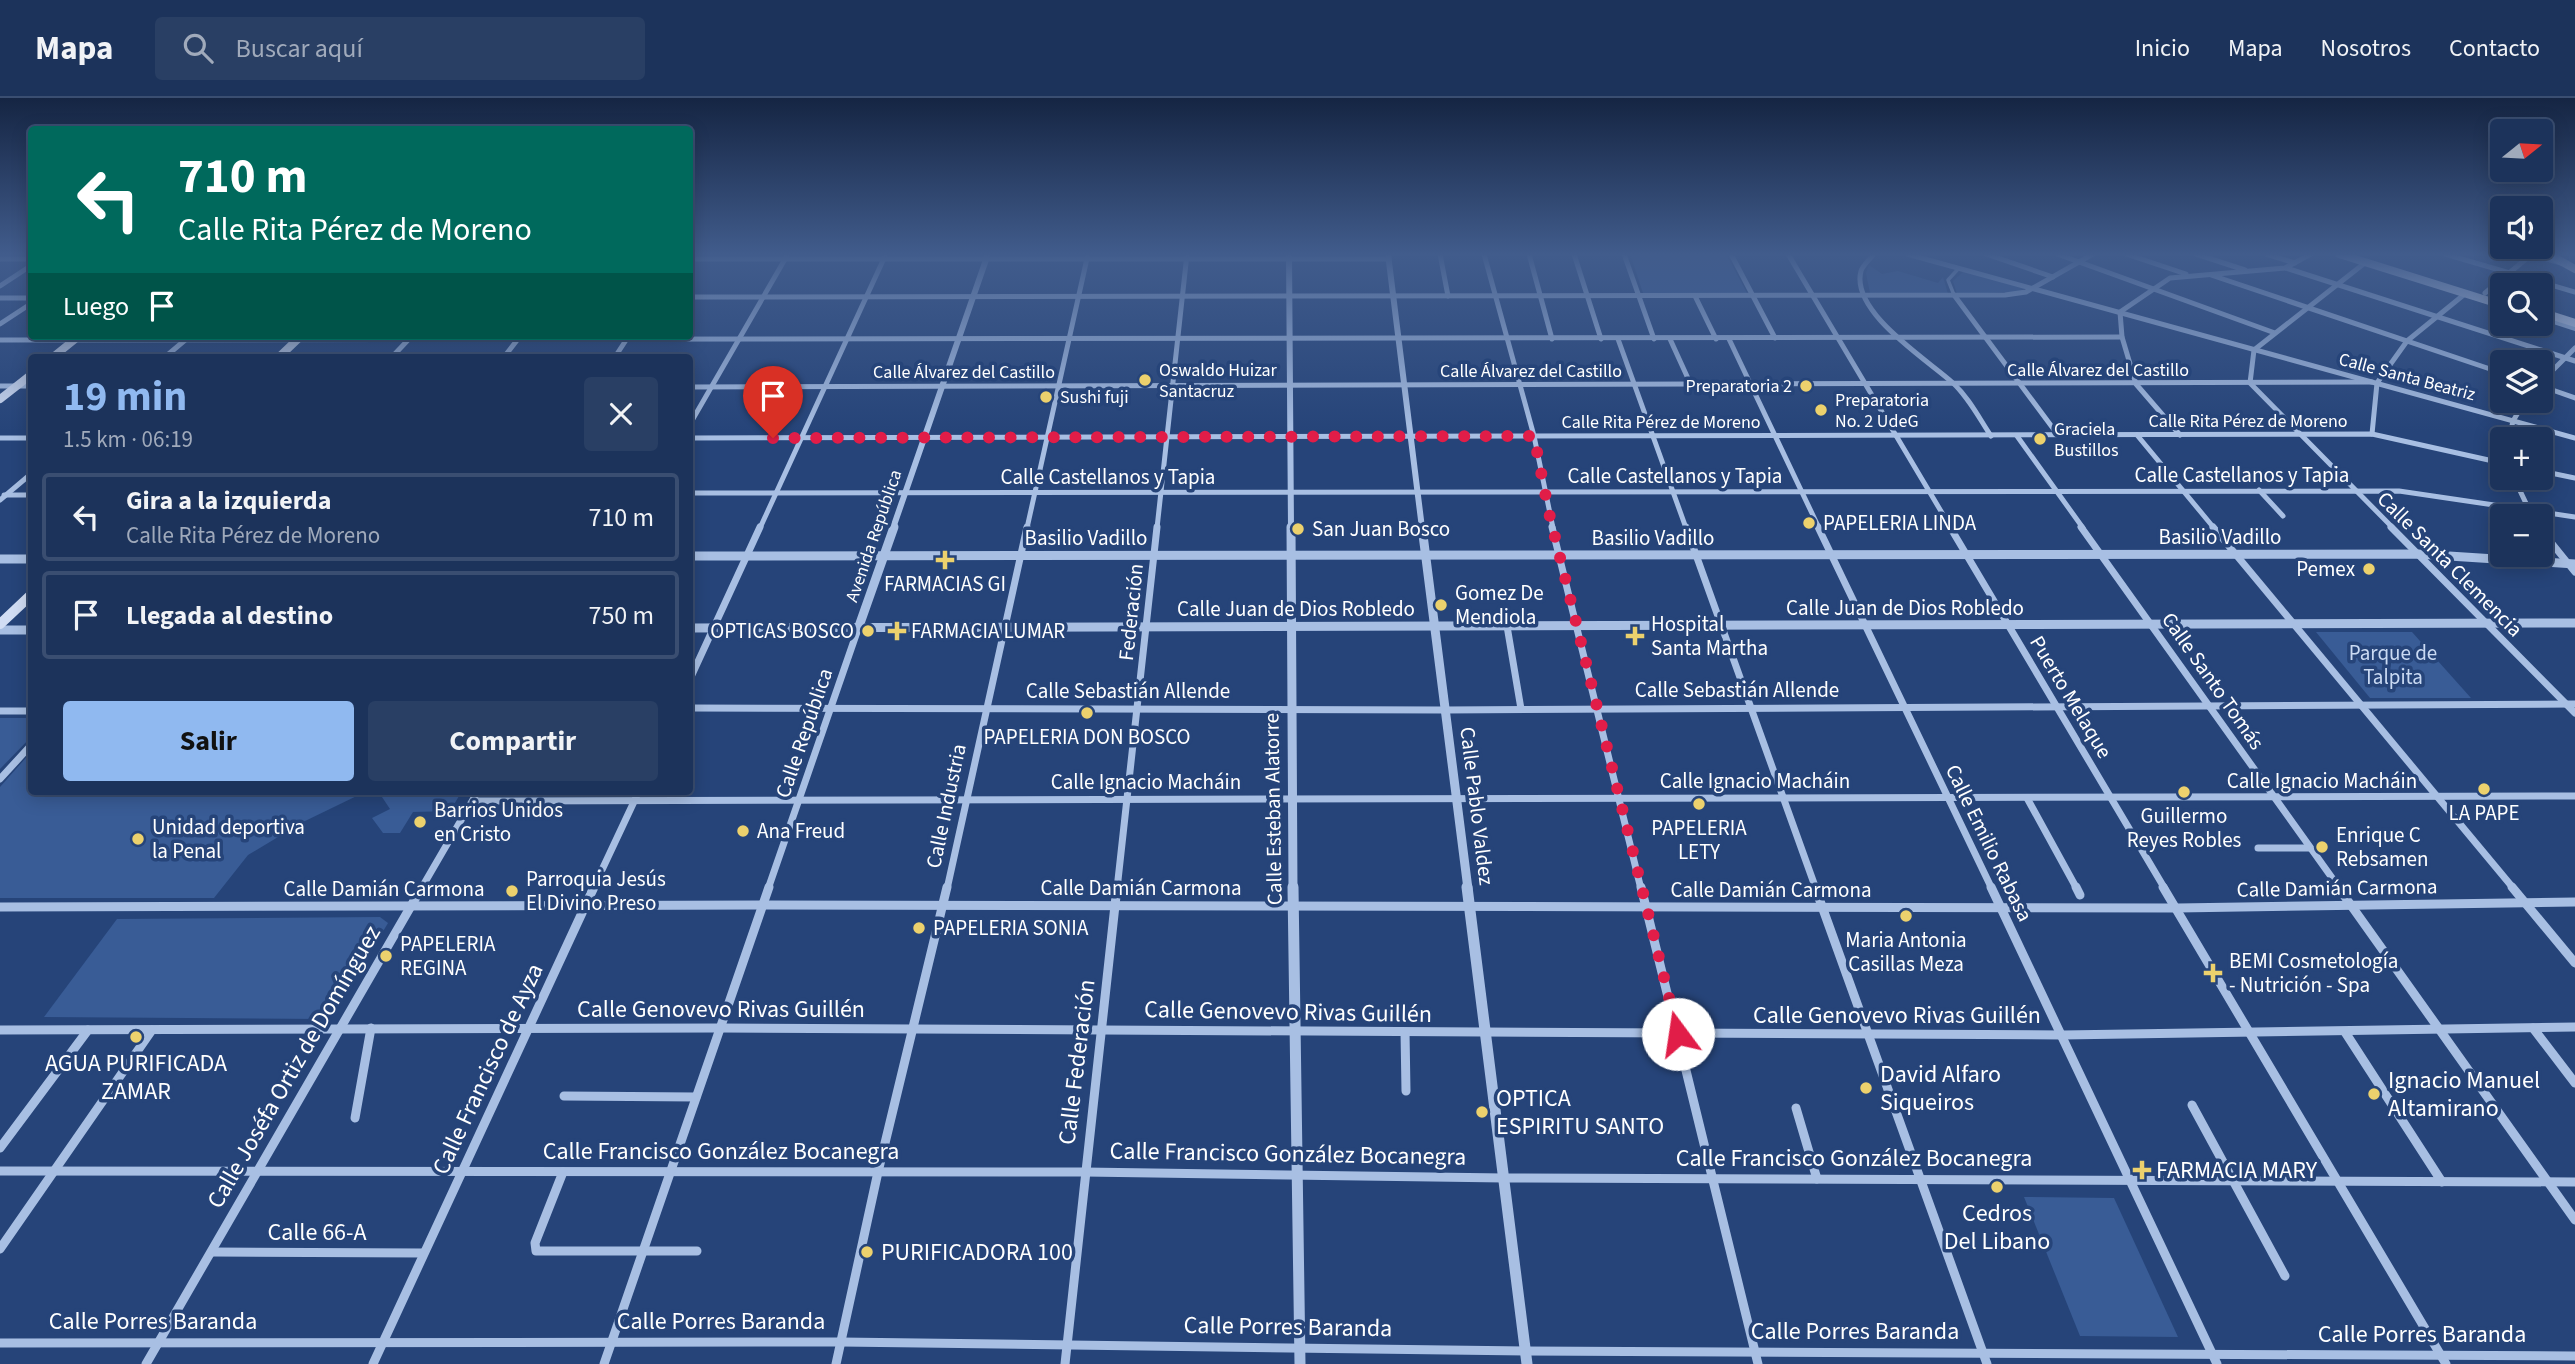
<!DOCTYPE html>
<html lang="es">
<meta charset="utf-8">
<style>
body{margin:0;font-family:"Source Sans 3",sans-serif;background:#293f64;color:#f1f3f6;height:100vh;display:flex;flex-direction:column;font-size:26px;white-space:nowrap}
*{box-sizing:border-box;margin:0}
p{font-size:23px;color:#a0aabb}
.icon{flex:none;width:38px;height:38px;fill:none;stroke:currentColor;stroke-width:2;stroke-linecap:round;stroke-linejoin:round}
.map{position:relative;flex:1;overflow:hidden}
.details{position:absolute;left:28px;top:256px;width:665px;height:441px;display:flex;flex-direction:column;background:#1c335b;border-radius:7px;box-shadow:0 4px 18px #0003,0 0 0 2px #3a4e71}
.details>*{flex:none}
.hud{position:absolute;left:28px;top:28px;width:665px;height:214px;border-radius:7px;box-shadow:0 4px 18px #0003,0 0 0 2px #3a4e71;background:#00695c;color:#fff;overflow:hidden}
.needle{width:46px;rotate:72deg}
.fabs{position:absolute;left:2490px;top:21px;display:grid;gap:14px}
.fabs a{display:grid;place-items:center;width:63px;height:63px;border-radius:7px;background:#1c335b;box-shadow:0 4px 18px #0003,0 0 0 2px #3a4e71;font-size:35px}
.pin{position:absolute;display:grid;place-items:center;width:60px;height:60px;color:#fff;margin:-72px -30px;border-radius:50% 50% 50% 0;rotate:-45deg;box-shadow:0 0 7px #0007}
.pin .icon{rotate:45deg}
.me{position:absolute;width:77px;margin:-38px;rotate:346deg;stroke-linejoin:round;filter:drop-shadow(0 0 5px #0008)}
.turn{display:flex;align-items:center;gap:24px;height:147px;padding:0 35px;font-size:32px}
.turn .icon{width:91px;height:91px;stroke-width:2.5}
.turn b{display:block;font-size:49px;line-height:60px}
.then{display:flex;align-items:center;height:66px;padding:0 35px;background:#0003;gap:14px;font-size:26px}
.round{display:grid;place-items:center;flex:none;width:74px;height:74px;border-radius:7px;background:#293f64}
.overview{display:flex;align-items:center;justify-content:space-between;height:119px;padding:0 35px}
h1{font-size:42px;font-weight:700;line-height:52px;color:#90b9f0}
.button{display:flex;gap:14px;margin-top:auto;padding:14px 35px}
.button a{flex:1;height:80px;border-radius:7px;background:#90b9f0;color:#111;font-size:28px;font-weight:700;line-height:80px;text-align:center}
.button a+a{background:#293f64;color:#f1f3f6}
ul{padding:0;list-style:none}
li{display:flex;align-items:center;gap:21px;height:88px;margin:0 14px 10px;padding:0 21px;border:4px solid #3a4e71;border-radius:7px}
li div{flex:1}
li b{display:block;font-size:26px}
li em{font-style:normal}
header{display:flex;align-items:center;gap:42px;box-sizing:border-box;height:98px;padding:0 35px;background:#1c335b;border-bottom:2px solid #3a4e71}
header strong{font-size:33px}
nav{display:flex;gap:38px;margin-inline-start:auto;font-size:24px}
.search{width:490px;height:63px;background:#293f64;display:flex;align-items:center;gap:18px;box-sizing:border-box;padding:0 24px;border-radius:7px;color:#a0aabb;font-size:26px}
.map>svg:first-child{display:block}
.green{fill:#395c96}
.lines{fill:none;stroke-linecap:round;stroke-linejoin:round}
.pedestrian{stroke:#a8bfe3;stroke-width:3.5}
.minor-far2{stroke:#a8bfe3;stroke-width:5}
.minor-far1{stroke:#a8bfe3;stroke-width:7}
.minor{stroke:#a8bfe3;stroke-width:9}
.tertiary-far2{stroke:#a8bfe3;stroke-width:6}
.tertiary-far1{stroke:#a8bfe3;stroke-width:9}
.tertiary{stroke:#a8bfe3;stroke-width:11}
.secondary-far1{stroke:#d1ddf4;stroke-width:8}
.secondary{stroke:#d1ddf4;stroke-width:10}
.primary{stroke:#e7eefc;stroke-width:8}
.route{stroke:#e11d48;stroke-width:12;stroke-dasharray:0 21.6}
.poi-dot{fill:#ecd16d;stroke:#264479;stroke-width:2.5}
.labels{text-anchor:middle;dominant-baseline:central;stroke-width:7;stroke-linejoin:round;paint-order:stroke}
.far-poi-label{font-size:18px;fill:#fff;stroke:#264479;text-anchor:start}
.far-street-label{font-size:18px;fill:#fff;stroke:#264479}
.street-label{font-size:21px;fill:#fff;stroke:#264479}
.poi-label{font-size:21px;fill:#fff;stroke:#264479;text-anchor:start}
.park-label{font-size:21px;fill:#cadaf3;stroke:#264479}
.near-street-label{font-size:24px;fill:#fff;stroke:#264479}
.near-poi-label{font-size:24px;fill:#fff;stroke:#264479;text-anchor:start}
</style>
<header>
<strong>Mapa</strong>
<div class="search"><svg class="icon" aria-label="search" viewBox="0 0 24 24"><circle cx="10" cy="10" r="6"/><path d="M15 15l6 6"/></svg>Buscar aquí</div>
<nav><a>Inicio</a><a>Mapa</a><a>Nosotros</a><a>Contacto</a></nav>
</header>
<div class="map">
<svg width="2575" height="1266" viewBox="0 0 2575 1266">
<rect width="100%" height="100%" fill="#264479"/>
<g class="green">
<polygon points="1630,156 1726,156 1747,195 1643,195"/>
<polygon points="1869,167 1882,176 1898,173 1938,185 1943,179 1948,196 1870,195 1866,175"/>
<polygon points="1964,173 2025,190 2017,194 1957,196 1953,183"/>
<polygon points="2316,534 2412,534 2471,600 2370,600"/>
<polygon points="0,620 31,620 32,638 0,671"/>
<polygon points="31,654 32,693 367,693 303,724 248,757 214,800 0,800 0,689"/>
<polygon points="378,693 462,693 450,713 413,714 400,735 383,735 372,720 390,711"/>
<polygon points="380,819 388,825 336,913 323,921 44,919 117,821"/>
<polygon points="2024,1099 2114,1100 2178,1239 2080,1238"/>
</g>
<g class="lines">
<polyline class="pedestrian" points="1954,197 1948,182 1959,170"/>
<g class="minor-far2">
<polyline points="1440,156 1448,198"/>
<polyline points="1484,156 1534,338 1553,430"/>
<polyline points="1529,156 1552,241"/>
<polyline points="1574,156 1601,241"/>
<polyline points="1624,156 1654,241"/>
<polyline points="1731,156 1775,240"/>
<polyline points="1788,156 1951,430"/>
<path d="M1874,156C1870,161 1863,167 1861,173C1850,214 1928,262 1953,285C1969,300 1979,320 1991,338"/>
<polyline points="1907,156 2575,340"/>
<polyline points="1986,156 2053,179"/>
<polyline points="2057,156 2275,235"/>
<polyline points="2126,156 2186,176"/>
<polyline points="2196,156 2245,172"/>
<polyline points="2266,156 2295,165"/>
<polyline points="2445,156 2575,194"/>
<polyline points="2529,156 2561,165"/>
<polyline points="0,161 32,161"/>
<polyline points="690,161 1389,161"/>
<polyline points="2366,164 2254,252 2250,285 2393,430"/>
<polyline points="2286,170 2575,263"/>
<polyline points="2211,177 2502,275"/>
<polyline points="0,188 32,167"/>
<polyline points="2485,195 2532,156"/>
<polyline points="1954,197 2058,337"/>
<polyline points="1695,198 1716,241"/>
<polyline points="690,199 2005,197 2026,194 2093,156"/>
<polyline points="0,200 32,200"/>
<polyline points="0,226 32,205"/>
<polyline points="1618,241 1686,430"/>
<polyline points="1670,241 1691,287"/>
<polyline points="1729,241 1819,430"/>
<polyline points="0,242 2122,239"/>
<polyline points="165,259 190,238"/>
<polyline points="392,259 408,242"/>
<polyline points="504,259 518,241"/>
<polyline points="615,259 628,239"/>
<polyline points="2541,284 2575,250"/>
<polyline points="0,288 32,288"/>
<polyline points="2541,288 2575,300"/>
<polyline points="690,289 2372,284"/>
<polyline points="690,326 788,156"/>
<polyline points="2372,336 2377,285 2407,243 2466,195"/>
<polyline points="2137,337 2214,430"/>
<polyline points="2180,337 2136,286 2122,239 2120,214 2170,180 2285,170 2311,156"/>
<polyline points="2017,338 2083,430"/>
<polyline points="0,340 32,340"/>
<polyline points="690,340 2372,336 2502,365"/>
<polyline points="2509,341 2513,323 2525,303"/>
<polyline points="2541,373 2575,380"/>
<polyline points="2514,380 2532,418"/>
<polyline points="2259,392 2283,418"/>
<polyline points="690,395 2399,393 2575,419"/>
<polyline points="4,397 32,397"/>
<polyline points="0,402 32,375"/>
<polyline points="760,430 886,156"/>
<polyline points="1027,430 1088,156"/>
<polyline points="1157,430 1187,156"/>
</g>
<g class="minor-far1">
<polyline points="1552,429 1641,791"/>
<polyline points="1686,429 1816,791"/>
<polyline points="1818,429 1992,791"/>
<polyline points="1950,429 2165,791"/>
<polyline points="2081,429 2340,791"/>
<polyline points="2213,429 2514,791"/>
<polyline points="2391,429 2575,615"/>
<polyline points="2541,432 2575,474"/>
<polyline points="1507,528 1521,611"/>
<polyline points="690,581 760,429"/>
<polyline points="690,610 1445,612 2575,606"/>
<polyline points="0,613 32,613"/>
<polyline points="0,681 32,646"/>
<polyline points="2027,700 2077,791"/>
<polyline points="473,703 2575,698"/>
<polyline points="2258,750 2310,750"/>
<polyline points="421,791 478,693"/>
<polyline points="593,791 639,693"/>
<polyline points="768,791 858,531"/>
<polyline points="947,791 1027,429"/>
<polyline points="1117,791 1157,429"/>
</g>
<g class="minor">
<polyline points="1641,789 1758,1266"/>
<polyline points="1815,789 1987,1266"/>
<polyline points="1991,789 2217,1266"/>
<polyline points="2076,789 2080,797"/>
<polyline points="2163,789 2446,1266"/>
<polyline points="2338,789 2575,1122"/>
<polyline points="2512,789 2575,865"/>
<polyline points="0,809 763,807 2178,810 2575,804"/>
<polyline points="2533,930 2575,985"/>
<polyline points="0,932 720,930 2063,937 2575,929"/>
<polyline points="1405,934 1406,993"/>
<polyline points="2345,934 2442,1084"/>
<polyline points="564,998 696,999"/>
<polyline points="2192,1007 2285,1178"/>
<polyline points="1796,1010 1817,1081"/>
<polyline points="355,1020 371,930"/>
<polyline points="0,1050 88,932"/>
<polyline points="0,1073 1085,1074 1504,1080 2575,1084"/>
<polyline points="563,1074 535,1145 536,1153 697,1153"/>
<polyline points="0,1151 152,932"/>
<polyline points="212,1154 423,1155"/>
<polyline points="0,1245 841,1244 1526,1253 2575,1258"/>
<polyline points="146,1266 422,789"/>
<polyline points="373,1266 594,789"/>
<polyline points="604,1266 769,789"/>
<polyline points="836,1266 878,1074 947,789"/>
<polyline points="1065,1266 1117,789"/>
</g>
<g class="tertiary-far2">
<polyline points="1289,156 1291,430"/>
<polyline points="1388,156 1422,430"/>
<polyline points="2541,219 2575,230"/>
<polyline points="893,430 988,156"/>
</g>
<g class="tertiary-far1">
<polyline points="1291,429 1293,791"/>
<polyline points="1422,429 1468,791"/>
<polyline points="690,458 2418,456 2575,466"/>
<polyline points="0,461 32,461"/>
<polyline points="690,530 2575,525"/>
<polyline points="858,531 894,429"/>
<polyline points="0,532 32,532"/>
</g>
<g class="tertiary">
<polyline points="1293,789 1300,1266"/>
<polyline points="1467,789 1527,1266"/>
</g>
<g class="secondary-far1">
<polyline points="2339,156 2502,207"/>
<polyline points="2541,214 2575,225"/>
<polyline points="53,259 79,238"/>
<polyline points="279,259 301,238"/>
<polyline points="0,301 32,276"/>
</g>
<polyline class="secondary" points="0,526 32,496"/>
<polyline class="primary" points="2548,156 2575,171"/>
</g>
<linearGradient id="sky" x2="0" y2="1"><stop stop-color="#152543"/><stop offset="0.47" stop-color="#415c8c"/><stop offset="1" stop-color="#415c8c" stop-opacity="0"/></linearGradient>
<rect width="2575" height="333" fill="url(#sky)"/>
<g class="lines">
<polyline class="route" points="773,340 1534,338 1549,415 1678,936"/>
</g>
<g class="poi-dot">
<circle cx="1145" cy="282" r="7"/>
<circle cx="1806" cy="288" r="7"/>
<circle cx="1046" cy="299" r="7"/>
<circle cx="1821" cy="312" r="7"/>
<circle cx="2040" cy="341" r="7"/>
<circle cx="1809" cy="425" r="7"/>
<circle cx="1298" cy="431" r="7"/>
<path d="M941.5 451.5h7v7h7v7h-7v7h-7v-7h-7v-7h7z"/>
<circle cx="2369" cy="471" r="7"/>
<circle cx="1441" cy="507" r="7"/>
<circle cx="868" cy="533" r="7"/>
<path d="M893.5 522.5h7v7h7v7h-7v7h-7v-7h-7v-7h7z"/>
<path d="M1631.5 527.5h7v7h7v7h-7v7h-7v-7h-7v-7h7z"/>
<circle cx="1087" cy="615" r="7"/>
<circle cx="2484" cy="691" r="7"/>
<circle cx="2184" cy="694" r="7"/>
<circle cx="1699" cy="706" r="7"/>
<circle cx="420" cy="724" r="7"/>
<circle cx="743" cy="733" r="7"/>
<circle cx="138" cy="741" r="7"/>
<circle cx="2322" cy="749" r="7"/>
<circle cx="512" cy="793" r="7"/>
<circle cx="1906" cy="818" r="7"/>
<circle cx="919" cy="830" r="7"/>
<circle cx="386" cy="858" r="7"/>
<path d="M2209.5 864.5h7v7h7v7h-7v7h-7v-7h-7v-7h7z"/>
<circle cx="136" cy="939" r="7"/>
<circle cx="1866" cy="990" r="7"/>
<circle cx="2374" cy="996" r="7"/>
<circle cx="1482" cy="1014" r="7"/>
<path d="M2138.5 1061.5h7v7h7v7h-7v7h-7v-7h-7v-7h7z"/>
<circle cx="1997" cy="1089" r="7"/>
<circle cx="867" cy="1154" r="7"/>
</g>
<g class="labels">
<g class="far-poi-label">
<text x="1159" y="272">Oswaldo Huizar<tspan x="1159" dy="21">Santacruz</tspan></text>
<text x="1792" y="288" text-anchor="end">Preparatoria 2</text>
<text x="1060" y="299">Sushi fuji</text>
<text x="1835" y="302">Preparatoria<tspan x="1835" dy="21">No. 2 UdeG</tspan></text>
<text x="2054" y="331">Graciela<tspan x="2054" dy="21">Bustillos</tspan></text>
</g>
<g class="far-street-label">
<text x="2098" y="272">Calle Álvarez del Castillo</text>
<text x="1531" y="273">Calle Álvarez del Castillo</text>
<text x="964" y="274">Calle Álvarez del Castillo</text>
<text transform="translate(2407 279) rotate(15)">Calle Santa Beatriz</text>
<text x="2248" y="323">Calle Rita Pérez de Moreno</text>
<text x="1661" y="324">Calle Rita Pérez de Moreno</text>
<text transform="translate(874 438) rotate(-71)">Avenida República</text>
</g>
<g class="street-label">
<text x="2242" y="377">Calle Castellanos y Tapia</text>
<text x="1675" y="378">Calle Castellanos y Tapia</text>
<text x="1108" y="379">Calle Castellanos y Tapia</text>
<text x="2220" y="439">Basilio Vadillo</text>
<text x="1086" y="440">Basilio Vadillo</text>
<text x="1653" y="440">Basilio Vadillo</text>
<text transform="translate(2450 466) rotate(45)">Calle Santa Clemencia</text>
<text x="1905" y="510">Calle Juan de Dios Robledo</text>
<text x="1296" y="511">Calle Juan de Dios Robledo</text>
<text transform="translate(1131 514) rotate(-84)">Federación</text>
<text transform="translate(2213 583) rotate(55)">Calle Santo Tomás</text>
<text x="1737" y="592">Calle Sebastián Allende</text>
<text x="1128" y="593">Calle Sebastián Allende</text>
<text transform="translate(2071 599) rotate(59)">Puerto Melaque</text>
<text transform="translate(804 635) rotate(-71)">Calle República</text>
<text x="1755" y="683">Calle Ignacio Macháin</text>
<text x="2322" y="683">Calle Ignacio Macháin</text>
<text x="1146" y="684">Calle Ignacio Macháin</text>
<text transform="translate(946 708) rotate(-78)">Calle Industria</text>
<text transform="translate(1477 708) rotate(83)">Calle Pablo Valdez</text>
<text transform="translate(1273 711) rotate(-91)">Calle Esteban Alatorre</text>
<text transform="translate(1989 745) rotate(64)">Calle Emilio Rabasa</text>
<text x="1141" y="790">Calle Damián Carmona</text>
<text transform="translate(2337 790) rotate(-1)">Calle Damián Carmona</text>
<text x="384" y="791">Calle Damián Carmona</text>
<text x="1771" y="792">Calle Damián Carmona</text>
</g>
<g class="poi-label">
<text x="1823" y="425">PAPELERIA LINDA</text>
<text x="1312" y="431">San Juan Bosco</text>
<text x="2355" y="471" text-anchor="end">Pemex</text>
<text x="945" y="486" text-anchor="middle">FARMACIAS GI</text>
<text x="1455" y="495">Gomez De<tspan x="1455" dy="24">Mendiola</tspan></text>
<text x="1651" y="526">Hospital<tspan x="1651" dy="24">Santa Martha</tspan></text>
<text x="854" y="533" text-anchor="end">OPTICAS BOSCO</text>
<text x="911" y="533">FARMACIA LUMAR</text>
<text x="1087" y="639" text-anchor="middle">PAPELERIA DON BOSCO</text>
<text x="434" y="712">Barrios Unidos<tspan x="434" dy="24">en Cristo</tspan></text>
<text x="2484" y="715" text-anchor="middle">LA PAPE</text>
<text x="2184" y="718" text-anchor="middle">Guillermo<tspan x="2184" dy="24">Reyes Robles</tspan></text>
<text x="152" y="729">Unidad deportiva<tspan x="152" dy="24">la Penal</tspan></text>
<text x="1699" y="730" text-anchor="middle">PAPELERIA<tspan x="1699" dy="24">LETY</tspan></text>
<text x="757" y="733">Ana Freud</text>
<text x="2336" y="737">Enrique C<tspan x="2336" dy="24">Rebsamen</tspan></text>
<text x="526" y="781">Parroquia Jesús<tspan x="526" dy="24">El Divino Preso</tspan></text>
<text x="933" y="830">PAPELERIA SONIA</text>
<text x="1906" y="842" text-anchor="middle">Maria Antonia<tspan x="1906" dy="24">Casillas Meza</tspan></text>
<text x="400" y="846">PAPELERIA<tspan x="400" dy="24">REGINA</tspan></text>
<text x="2229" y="863">BEMI Cosmetología<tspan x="2229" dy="24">- Nutrición - Spa</tspan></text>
</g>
<g class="park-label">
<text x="2393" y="555">Parque de<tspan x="2393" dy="24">Talpita</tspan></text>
</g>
<g class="near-street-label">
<text x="721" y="911">Calle Genovevo Rivas Guillén</text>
<text transform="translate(1288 914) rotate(1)">Calle Genovevo Rivas Guillén</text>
<text x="1897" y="917">Calle Genovevo Rivas Guillén</text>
<text transform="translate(1077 964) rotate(-83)">Calle Federación</text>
<text transform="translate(294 969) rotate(-60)">Calle Joséfa Ortiz de Domínguez</text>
<text transform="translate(488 971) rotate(-65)">Calle Francisco de Ayza</text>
<text x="721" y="1053">Calle Francisco González Bocanegra</text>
<text transform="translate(1288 1056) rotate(1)">Calle Francisco González Bocanegra</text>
<text x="1854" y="1060">Calle Francisco González Bocanegra</text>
<text x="317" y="1134">Calle 66-A</text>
<text x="153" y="1223">Calle Porres Baranda</text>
<text x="721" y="1223">Calle Porres Baranda</text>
<text transform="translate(1288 1229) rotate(1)">Calle Porres Baranda</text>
<text x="1855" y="1233">Calle Porres Baranda</text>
<text x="2422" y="1236">Calle Porres Baranda</text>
</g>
<g class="near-poi-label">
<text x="136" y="965" text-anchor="middle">AGUA PURIFICADA<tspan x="136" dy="28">ZAMAR</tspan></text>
<text x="1880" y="976">David Alfaro<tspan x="1880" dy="28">Siqueiros</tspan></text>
<text x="2388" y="982">Ignacio Manuel<tspan x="2388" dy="28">Altamirano</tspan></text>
<text x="1496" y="1000">OPTICA<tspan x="1496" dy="28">ESPIRITU SANTO</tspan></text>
<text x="2156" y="1072">FARMACIA MARY</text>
<text x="1997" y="1115" text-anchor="middle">Cedros<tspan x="1997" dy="28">Del Libano</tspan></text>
<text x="881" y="1154">PURIFICADORA 100</text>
</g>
</g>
</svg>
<div class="fabs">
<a><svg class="needle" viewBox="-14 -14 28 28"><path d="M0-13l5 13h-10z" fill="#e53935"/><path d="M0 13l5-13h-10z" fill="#a0aabb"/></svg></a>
<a><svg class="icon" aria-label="sound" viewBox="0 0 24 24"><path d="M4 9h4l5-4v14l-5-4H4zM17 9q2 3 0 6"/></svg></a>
<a><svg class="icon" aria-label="search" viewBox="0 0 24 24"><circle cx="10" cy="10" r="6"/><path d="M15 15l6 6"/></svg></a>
<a><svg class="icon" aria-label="layers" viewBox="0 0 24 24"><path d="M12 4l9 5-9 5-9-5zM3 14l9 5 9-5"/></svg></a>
<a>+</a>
<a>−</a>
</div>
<div class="pin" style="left:773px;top:340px;background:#d93025"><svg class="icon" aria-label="arrive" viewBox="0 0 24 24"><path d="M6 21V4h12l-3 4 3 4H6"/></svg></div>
<svg class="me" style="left:1678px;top:936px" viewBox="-20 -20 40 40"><circle r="19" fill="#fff"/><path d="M0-13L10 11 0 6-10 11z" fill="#e11d48"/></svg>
<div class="hud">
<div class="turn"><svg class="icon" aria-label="left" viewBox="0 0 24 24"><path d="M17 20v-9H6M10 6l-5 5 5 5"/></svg><div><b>710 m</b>Calle Rita Pérez de Moreno</div></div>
<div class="then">Luego<svg class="icon" aria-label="arrive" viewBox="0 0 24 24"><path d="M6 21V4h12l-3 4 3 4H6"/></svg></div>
</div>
<section class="details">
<div class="overview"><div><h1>19 min</h1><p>1.5 km · 06:19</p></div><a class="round"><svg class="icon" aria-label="close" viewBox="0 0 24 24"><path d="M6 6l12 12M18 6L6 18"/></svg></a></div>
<ul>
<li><svg class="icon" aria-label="left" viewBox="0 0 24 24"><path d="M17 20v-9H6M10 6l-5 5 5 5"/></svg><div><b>Gira a la izquierda</b><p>Calle Rita Pérez de Moreno</p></div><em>710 m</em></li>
<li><svg class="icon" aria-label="arrive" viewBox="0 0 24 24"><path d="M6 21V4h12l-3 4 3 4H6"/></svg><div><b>Llegada al destino</b></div><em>750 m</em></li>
</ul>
<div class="button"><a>Salir</a><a>Compartir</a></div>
</section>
</div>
